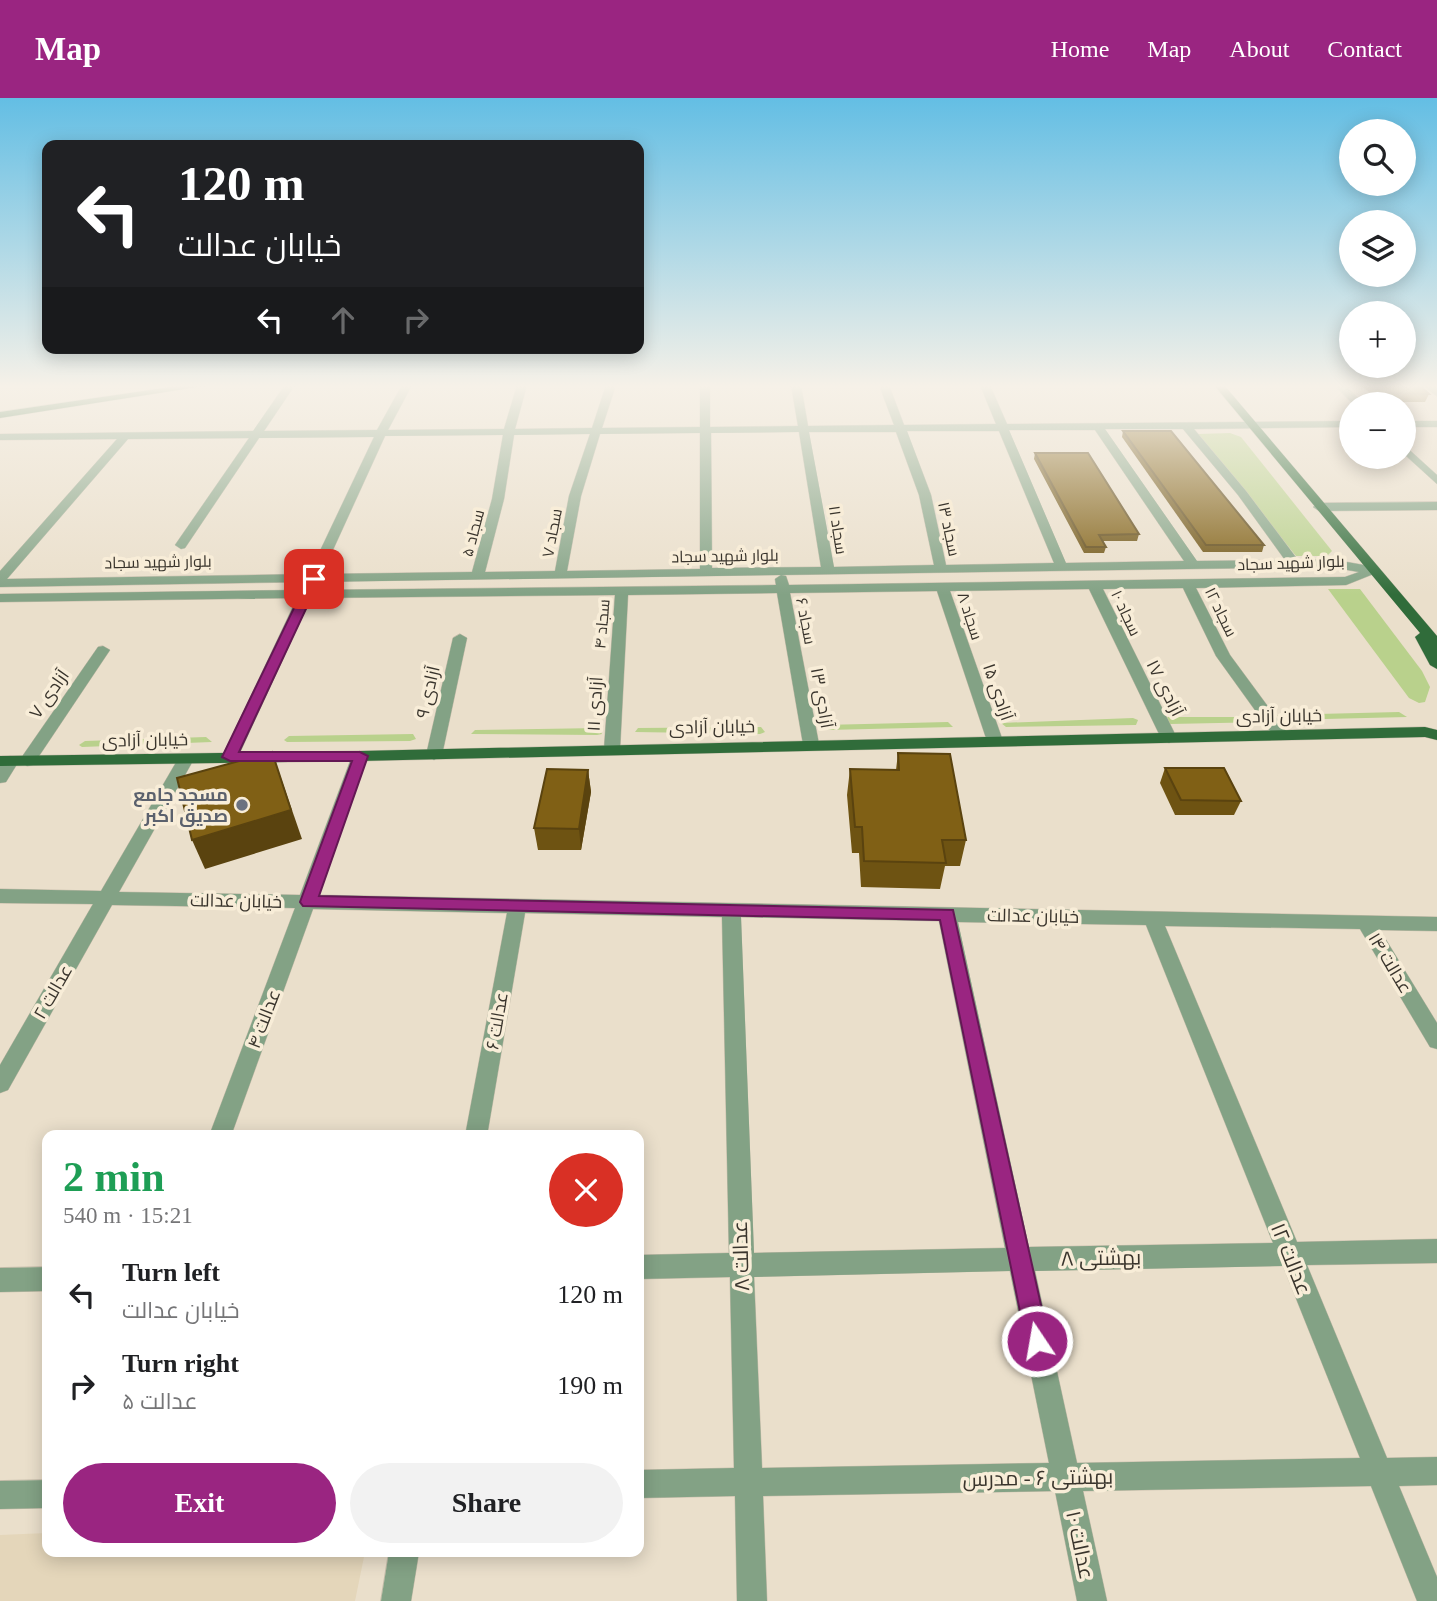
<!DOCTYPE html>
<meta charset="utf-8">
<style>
body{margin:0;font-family:"Times New Roman",Cairo,serif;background:#f2f2f2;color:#202124;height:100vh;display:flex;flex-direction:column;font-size:26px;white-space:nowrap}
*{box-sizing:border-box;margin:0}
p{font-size:23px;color:#757577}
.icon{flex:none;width:38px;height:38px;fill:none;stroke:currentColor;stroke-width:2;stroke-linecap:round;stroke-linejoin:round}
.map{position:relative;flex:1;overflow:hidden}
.drawer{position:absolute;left:42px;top:1032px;width:602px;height:427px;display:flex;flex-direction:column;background:#fff;border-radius:14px;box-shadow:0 4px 18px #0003}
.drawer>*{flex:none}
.guide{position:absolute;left:42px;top:42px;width:602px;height:214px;border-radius:14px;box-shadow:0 4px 18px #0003;background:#202124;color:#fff;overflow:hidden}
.tools{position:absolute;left:1339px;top:21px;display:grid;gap:14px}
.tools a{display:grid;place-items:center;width:77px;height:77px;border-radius:50%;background:#fff;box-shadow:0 4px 18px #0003;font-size:35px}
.pin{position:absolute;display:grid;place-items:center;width:60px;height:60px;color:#fff;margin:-30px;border-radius:14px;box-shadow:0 4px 10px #0006}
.me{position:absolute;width:77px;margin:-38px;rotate:348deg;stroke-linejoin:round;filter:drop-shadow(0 0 5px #0008)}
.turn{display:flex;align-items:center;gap:24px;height:147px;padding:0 21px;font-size:32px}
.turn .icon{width:91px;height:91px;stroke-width:2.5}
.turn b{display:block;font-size:49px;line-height:60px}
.lanes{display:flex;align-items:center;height:66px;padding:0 21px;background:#0003;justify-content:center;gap:35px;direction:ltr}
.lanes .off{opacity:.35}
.round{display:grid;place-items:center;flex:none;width:74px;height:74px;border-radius:37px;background:#f2f2f2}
.overview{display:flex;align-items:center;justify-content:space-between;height:119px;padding:0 21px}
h1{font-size:42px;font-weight:700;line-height:52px;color:#1e9e55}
.cta{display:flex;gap:14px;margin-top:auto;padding:14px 21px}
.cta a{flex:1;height:80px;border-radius:42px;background:#9a2581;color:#fff;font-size:28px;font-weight:700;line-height:80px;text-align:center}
.cta a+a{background:#f2f2f2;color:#202124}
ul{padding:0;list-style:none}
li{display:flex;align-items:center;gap:21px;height:91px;padding:0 21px}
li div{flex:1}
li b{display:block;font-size:26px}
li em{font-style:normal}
header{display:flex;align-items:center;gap:42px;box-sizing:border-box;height:98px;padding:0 35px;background:#9a2581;color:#fff}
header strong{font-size:33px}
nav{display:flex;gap:38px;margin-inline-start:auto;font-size:24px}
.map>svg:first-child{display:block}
.built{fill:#e4d6ba}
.green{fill:#b9d18c}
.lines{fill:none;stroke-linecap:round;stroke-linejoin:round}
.minor-casing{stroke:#c7bdab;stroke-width:1}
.major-casing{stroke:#c7bdab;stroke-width:1}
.minor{fill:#83a285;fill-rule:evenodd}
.major{fill:#306c3a;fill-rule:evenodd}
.wall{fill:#6e5312}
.shaded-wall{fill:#5a430f}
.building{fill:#806015;stroke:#5a430f;stroke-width:2}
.route{fill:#9a2581;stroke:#641854;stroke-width:2}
.worship-dot{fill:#6b7280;stroke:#f8edd8;stroke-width:2.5}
.labels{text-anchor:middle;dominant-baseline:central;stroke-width:7;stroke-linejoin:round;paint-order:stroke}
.far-street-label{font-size:16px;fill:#39342c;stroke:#f8edd8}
.street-label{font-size:18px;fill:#39342c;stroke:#f8edd8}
.worship-label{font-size:18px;font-weight:bold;fill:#5b616d;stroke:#f8edd8;text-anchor:end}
.near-street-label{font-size:21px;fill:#39342c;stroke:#f8edd8}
</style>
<header>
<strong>Map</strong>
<nav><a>Home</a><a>Map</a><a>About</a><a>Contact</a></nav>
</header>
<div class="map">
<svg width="1437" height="1503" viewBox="0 0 1437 1503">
<rect width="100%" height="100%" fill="#eadfcb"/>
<polygon class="built" points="47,1435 47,1454 365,1454 355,1503 0,1503 0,1437"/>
<g class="green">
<polygon points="1230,335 1241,339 1332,453 1327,458 1296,458 1198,336"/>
<polygon points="1328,491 1360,491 1422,573 1430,589 1425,604 1419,605 1409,600"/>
<polygon points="1399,614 1407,619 1284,622 1277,617"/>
<polygon points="1168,619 1260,619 1267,624 1170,626 1164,621"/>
<polygon points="1133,620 1138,622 1136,627 1006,629 1001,625"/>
<polygon points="948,624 953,629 827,632 823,627"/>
<polygon points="761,629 765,634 760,636 635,634 638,630"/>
<polygon points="599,630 602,636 597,637 471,636 475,632"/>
<polygon points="413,636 416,641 410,643 287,644 284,642 289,638"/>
<polygon points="206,639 212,644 82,649 79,647 85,643"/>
</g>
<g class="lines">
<g class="minor-casing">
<g id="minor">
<path d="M285,287H295L264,333L377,332L402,287H412L388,332L504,331L517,287H527L515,331L592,330L606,287H616L602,330L700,329V287H710V329L798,328L791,287H801L808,328L894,327L879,287H889L904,327L996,326L980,287H990L1007,326L1351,323V329L1194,331L1246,393L1298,462L1330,461L1375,469L1381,473L1346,487L1196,490L1230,557L1289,637L1281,642L1275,640L1216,558L1183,490L1103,491L1177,640L1169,645L1161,640L1089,491L950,493L1003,643L995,648L987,643L937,493L790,495L819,646L811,651L803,646L777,495L628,497L620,651L612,656L604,651L615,497L311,500L238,659L230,664L222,659L297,500L0,504V496L301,492L305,484L0,489V473L117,341L0,342V336L253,333ZM1105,331H1183L1238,397L1285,462L1197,463ZM1009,332H1095L1184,463L1066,465ZM907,333H999L1054,465L946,467L931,397ZM799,334L821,469L712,470L711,335ZM809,334H896L919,397L934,467L834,469ZM700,335V471L567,473L581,398L600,336ZM590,336L569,398L555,473L485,474L504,401L514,337ZM503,337L492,401L472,474L322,476L385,338ZM374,339L309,476L7,481L128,341L249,340L175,447L181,451L185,450L259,340ZM1330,469L1359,474L1345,479L789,487L786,478L781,477ZM781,477L775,481L776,487L314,492L318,484Z"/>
<polygon points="1334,287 1345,287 1364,306 1353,306"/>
<polygon points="1421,287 1432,287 1437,290 1437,298"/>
<rect x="1404" y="323" width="33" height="6"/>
<polygon points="1404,347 1437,377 1437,386 1404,356"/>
<polygon points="1437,404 1437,412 1319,413 1313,409 1319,405"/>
<polygon points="460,536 467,540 442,657 434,662 426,657 453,540"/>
<polygon points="103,548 110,552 33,667 27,668 19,663 6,684 0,685 0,668 5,659 11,658 19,663 98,549"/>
<path d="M360,653L368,658L318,797L1437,819V833L1380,832L1437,925V951L1430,949L1360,831L1165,828L1297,1144L1437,1141V1165L1307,1167L1387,1360L1437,1359V1387L1399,1388L1437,1479V1503H1417L1371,1388L1083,1393L1107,1503H1077L1055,1393L763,1398L767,1503H737L735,1398L639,1400V1372L734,1370L730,1179L639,1181V1157L729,1155L722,819L525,815L487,1038H465L507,815L313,811L231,1038H209L295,810L112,807L8,992L0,995V967L93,806L0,805V791L101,793L178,661L186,656L194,661L119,794L300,797L352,658ZM741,819L939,823L1005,1150L754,1155ZM958,824L1146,827L1273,1145L1029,1149ZM1283,1168L1360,1360L1077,1365L1035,1173ZM1010,1173L1049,1365L762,1370L754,1179Z"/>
<polygon points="47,1169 47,1193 0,1194 0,1170"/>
<polygon points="47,1382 47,1410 0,1411 0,1383"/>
<polygon points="389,1454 419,1454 411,1503 381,1503"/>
</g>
</g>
<g class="major-casing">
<g id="major">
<polygon points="184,287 210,287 0,320 0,314"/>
<polygon points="1214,287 1224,287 1437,538 1437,571 1430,567 1415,539 1420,535"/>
<polygon points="1425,629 1437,632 1437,642 1425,639 360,663 0,668 0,658 360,653"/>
</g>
</g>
<use href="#minor" class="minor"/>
<use href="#major" class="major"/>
</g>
<g class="wall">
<polygon points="1361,287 1419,287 1429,296 1425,304 1379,304"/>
<polygon points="1123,333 1264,447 1262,454 1203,454 1122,339"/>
<polygon points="1035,355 1139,436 1137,443 1103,443 1106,449 1104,455 1084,455 1034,361"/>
<polygon points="898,655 966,742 960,768 945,768 940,791 861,789 859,755 852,755 847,697 850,671 896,672"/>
<polygon points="1165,670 1241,703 1234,717 1175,717 1160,685"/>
<polygon points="588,672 591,694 581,752 538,752 534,730"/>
</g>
<g class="shaded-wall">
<polygon points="272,654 302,741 205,771 192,742"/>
<polygon points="588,672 591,694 581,752 579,731"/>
</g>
<g class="building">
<polygon points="1373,287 1419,287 1429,296 1382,295"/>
<polygon points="1123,333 1171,333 1264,447 1206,447"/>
<polygon points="1035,355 1088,355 1139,436 1099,437 1106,449 1086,449"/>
<polygon points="272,654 291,712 192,742 177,680"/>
<polygon points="898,655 950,656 966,742 942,742 946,765 864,763 862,729 855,729 850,671 899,672"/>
<polygon points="1165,670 1224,670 1241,703 1181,702"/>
<polygon points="547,671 588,672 579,731 534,730"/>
</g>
<linearGradient id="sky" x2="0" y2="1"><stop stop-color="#63bee4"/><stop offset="0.58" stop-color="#f6f1e8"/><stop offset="1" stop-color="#f6f1e8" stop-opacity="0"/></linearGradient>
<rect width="1437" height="497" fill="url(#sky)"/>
<polygon class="route" points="314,478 320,481 239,654 360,654 368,658 319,798 953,812 1049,1243 1045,1252 1037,1255 1029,1252 1026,1243 940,822 303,808 300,804 352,663 230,663 222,659 308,481"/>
<circle class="worship-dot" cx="242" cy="707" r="7"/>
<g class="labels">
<g class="far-street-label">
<text transform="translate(949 431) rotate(78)">سجاد ۱۳</text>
<text transform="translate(838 432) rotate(81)">سجاد ۱۱</text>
<text transform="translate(473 435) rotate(-75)">سجاد ۵</text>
<text transform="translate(552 435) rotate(-79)">سجاد ۷</text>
<text transform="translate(725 458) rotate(-1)">بلوار شهید سجاد</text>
<text transform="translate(158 464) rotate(-1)">بلوار شهید سجاد</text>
<text transform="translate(1291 465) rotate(-2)">بلوار شهید سجاد</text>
<text transform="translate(1221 514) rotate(64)">سجاد ۱۲</text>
<text transform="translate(1126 515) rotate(65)">سجاد ۱۰</text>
<text transform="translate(970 518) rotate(72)">سجاد ۸</text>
<text transform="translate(806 523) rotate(79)">سجاد ۶</text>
<text transform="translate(602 526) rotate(-85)">سجاد ۴</text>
</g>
<g class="street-label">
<text transform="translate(1165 590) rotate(63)">آزادی ۱۷</text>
<text transform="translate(428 594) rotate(-77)">آزادی ۹</text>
<text transform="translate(998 594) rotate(71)">آزادی ۱۵</text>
<text transform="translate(49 596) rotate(-55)">آزادی ۷</text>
<text transform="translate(822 600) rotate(80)">آزادی ۱۳</text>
<text transform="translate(595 606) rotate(-87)">آزادی ۱۱</text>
<text transform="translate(1279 618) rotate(-1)">خیابان آزادی</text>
<text transform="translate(712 629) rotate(-1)">خیابان آزادی</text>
<text transform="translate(145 642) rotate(-1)">خیابان آزادی</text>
<text transform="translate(236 803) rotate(1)">خیابان عدالت</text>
<text transform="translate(1033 818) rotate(1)">خیابان عدالت</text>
<text transform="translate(1390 865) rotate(59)">عدالت ۱۴</text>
<text transform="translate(53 894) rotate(-60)">عدالت ۲</text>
<text transform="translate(264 921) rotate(-69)">عدالت ۴</text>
<text transform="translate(497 923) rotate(-80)">عدالت ۶</text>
</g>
<g class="worship-label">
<text x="228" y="697">مسجد جامع<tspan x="228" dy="21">صدیق اکبر</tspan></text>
</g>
<g class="near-street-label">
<text transform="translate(741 1158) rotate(-92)">عدالت ۸</text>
<text transform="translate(1101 1160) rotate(-1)">بهشتی ۸</text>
<text transform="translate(1291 1161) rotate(68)">عدالت ۱۲</text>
<text transform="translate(1038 1380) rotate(-1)">بهشتی ۶ - مدرس</text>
<text transform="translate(1080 1447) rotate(78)">عدالت ۱۰</text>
</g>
</g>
</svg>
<div class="tools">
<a><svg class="icon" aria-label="search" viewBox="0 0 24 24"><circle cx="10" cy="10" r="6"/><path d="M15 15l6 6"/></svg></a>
<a><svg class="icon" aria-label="layers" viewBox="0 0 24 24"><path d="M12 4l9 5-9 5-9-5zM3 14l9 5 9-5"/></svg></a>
<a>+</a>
<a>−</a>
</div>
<div class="pin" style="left:314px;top:481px;background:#d93025"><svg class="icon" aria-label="arrive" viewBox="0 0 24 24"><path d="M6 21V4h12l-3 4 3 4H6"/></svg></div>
<svg class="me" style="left:1037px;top:1243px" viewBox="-20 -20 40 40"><circle r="17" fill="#9a2581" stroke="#fff" stroke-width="3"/><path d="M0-11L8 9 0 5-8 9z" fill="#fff"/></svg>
<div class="guide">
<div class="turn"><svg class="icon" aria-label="left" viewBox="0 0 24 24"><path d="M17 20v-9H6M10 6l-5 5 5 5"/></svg><div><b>120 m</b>خیابان عدالت</div></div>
<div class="lanes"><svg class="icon" aria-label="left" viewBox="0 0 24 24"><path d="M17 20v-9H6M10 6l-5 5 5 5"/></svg><svg class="icon off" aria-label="ahead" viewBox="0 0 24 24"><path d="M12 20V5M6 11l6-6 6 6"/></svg><svg class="icon off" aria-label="right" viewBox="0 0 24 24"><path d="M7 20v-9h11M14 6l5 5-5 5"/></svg></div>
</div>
<section class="drawer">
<div class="overview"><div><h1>2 min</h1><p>540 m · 15:21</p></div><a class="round" style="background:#d93025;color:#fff"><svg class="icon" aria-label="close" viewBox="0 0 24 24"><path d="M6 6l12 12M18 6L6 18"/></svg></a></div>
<ul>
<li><svg class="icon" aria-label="left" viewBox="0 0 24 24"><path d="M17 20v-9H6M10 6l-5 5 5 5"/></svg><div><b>Turn left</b><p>خیابان عدالت</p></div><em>120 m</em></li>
<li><svg class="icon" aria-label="right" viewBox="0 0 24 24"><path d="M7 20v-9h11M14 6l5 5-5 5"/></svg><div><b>Turn right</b><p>عدالت ۵</p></div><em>190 m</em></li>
</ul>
<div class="cta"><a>Exit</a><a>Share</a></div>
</section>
</div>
